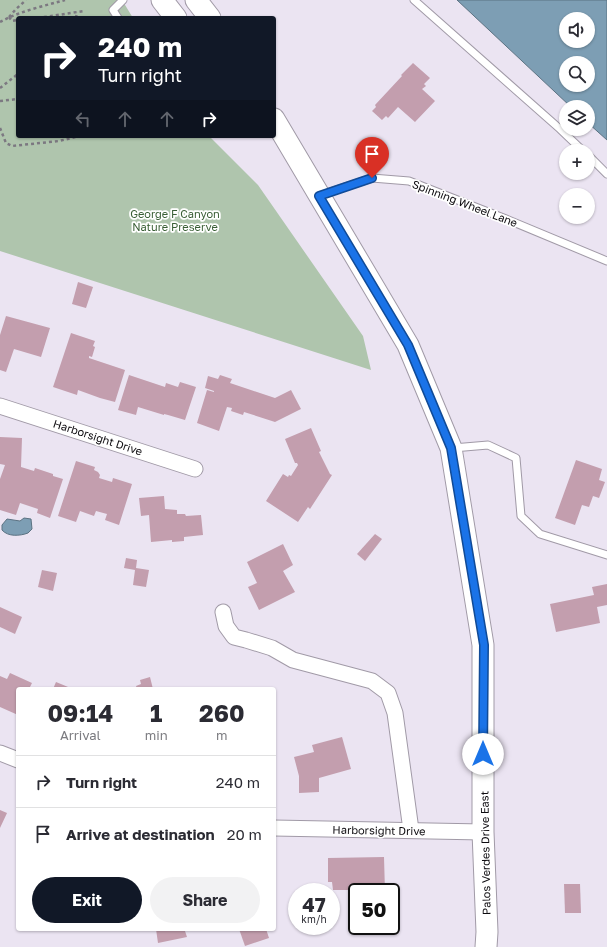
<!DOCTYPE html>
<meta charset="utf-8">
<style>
body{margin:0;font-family:"Golos Text",sans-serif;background:#f2f2f3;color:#2b2b33;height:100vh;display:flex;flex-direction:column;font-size:15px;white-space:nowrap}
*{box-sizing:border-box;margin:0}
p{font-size:13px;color:#7c7c81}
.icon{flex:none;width:22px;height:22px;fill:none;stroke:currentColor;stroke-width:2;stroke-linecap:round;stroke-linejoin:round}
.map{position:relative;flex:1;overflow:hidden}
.panel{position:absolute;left:16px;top:687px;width:260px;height:244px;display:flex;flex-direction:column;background:#fff;border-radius:4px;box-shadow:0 1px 3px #0004}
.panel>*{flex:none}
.hud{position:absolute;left:16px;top:16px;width:260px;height:122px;border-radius:4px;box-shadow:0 1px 3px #0004;background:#111827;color:#fff;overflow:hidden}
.controls{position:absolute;left:559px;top:12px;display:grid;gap:8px}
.controls a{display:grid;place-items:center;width:36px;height:36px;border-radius:50%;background:#fff;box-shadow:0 1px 3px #0004;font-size:20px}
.speed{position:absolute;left:288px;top:883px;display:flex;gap:8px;font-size:20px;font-weight:700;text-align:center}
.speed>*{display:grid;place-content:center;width:52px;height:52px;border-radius:50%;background:#fff;box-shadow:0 1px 3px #0004;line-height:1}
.speed small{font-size:10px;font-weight:400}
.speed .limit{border:2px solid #111;border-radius:6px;background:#fff;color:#111}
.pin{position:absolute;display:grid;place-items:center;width:34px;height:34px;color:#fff;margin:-41px -17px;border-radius:50% 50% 50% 0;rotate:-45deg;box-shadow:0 0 4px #0007}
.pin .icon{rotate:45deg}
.me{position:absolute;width:44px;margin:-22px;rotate:0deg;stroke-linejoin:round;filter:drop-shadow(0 0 3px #0008)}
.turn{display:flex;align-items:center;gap:14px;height:84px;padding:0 16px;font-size:18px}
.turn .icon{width:52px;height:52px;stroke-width:2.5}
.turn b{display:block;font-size:28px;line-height:34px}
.lanes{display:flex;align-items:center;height:38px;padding:0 16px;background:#0003;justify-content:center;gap:20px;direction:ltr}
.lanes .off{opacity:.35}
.eta{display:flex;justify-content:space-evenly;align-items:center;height:68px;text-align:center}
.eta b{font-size:24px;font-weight:700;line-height:28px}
.action{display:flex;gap:8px;margin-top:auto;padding:8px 16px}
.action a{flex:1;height:46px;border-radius:24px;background:#111827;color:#fff;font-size:16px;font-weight:700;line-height:46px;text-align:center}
.action a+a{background:#f2f2f3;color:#2b2b33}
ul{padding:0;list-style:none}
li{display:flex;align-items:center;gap:12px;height:52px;padding:0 16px;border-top:1px solid #e1e1e2}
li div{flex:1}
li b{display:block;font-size:15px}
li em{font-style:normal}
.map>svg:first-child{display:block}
.green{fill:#afc5ad}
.water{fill:#7d9eb4;stroke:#5b7282;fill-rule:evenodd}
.building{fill:#c39eae}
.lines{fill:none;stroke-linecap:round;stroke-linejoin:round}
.lane-casing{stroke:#a19aa7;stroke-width:9}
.street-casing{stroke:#a19aa7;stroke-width:17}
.secondary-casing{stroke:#a19aa7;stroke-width:23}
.path{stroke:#7c7881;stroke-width:2.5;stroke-dasharray:3 3;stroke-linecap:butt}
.lane{stroke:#fff;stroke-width:7}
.street{stroke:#fff;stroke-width:15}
.secondary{stroke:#fff;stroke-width:21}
.route-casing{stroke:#114b97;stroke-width:10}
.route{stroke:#1a73e8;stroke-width:7}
.labels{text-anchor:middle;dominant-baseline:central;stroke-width:3.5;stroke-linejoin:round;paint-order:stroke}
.street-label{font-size:11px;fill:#0d0b0f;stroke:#fff}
.park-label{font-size:11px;fill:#3a5f36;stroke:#fff}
</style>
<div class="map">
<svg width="607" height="947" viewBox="0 0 607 947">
<rect width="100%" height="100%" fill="#ebe4f2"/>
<polygon class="green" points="0,0 122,0 133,18 18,18 18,136 209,136 258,185 363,336 371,370 0,251"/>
<g class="water">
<path d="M457,0H607V140L588,123V107H571ZM566,19H588V41H566ZM566,63H588V85H566Z"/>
<path d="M24,518L31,519L32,529L28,533C20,536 8,537 2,530V525L7,519L20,521Z"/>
</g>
<g class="building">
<polygon points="413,63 430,78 424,84 426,86 422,89 435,101 415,122 398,107 388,118 386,116 382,120 372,111 376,107 375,105 402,76 401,75"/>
<polygon points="78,282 93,287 86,308 72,304"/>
<polygon points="6,316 50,328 41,357 14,349 6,372 0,370 0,335"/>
<polygon points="71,333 95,341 93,346 95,347 92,357 89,356 89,358 125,370 115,402 100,398 78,390 77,395 53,387"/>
<polygon points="129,375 165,387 166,383 178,387 180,382 196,387 185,420 168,415 164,414 164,415 138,407 136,415 118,410"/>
<polygon points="220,375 232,379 230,383 275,398 291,390 301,409 275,422 244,412 243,415 231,411 232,408 227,407 219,431 197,423 207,390 214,392 214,391 205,388 208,376 218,379"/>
<polygon points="311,428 321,451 319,452 330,474 332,475 310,509 308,507 298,522 266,501 283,474 288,477 289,475 291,476 298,465 297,463 295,463 285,439"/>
<polygon points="0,437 22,438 21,467 34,471 35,468 53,474 53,476 63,479 50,518 37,513 38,509 20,503 16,515 0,510 0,479 5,465 0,464"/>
<polygon points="576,460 602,469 599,480 605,482 599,498 593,496 589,507 582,505 575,525 555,518"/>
<polygon points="76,461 95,467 94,470 98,472 100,475 99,478 112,482 113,478 132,484 119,525 105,520 107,514 96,511 94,516 80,511 76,522 58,516"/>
<polygon points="164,496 165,509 177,510 177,514 185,514 186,516 201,515 203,535 184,537 184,541 172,542 172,540 151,542 149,515 141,516 139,498"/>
<polygon points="375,534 382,539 365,561 357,554"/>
<polygon points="283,544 293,565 283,571 295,592 259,610 248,587 257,583 247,562"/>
<polygon points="126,558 137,560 136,568 149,570 146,587 133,585 135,570 124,568"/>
<polygon points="42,570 57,573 53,591 38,587"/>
<polygon points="607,584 607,605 597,607 600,623 556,632 550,604 594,595 592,587"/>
<polygon points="0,607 22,617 15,634 0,627"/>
<polygon points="10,673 32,683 29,689 18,689 18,715 0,707 0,676 7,679"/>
<polygon points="150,677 153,689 137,689 136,686 141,684 140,680"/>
<polygon points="56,682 73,689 53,689"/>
<polygon points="342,737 351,769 319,778 319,792 299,793 299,776 294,757 314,752 312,745"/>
<polygon points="0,810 7,813 0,828"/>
<polygon points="384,857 385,892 357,892 357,904 350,904 350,890 333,890 332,882 328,882 328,858"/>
<polygon points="564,884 580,884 581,913 565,913"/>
<polygon points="156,929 190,929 190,930 185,931 187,937 158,943"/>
<polygon points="239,929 266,929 269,938 245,946"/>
</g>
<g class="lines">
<g class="lane-casing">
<g id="lane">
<polyline points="414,0 560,129 583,151"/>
<polyline points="118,18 113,10 123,0"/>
<polyline points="588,155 607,174"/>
<polyline points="321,195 372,178 409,181 506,219 607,261"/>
<polyline points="453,448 488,445 516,458 521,516 540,534 607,555"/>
</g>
</g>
<g class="street-casing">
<g id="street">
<polyline points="0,406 195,469"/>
<polyline points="223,612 226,626 234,637 246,640 272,648 293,660 372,681 388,693 395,713 411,830"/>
<polyline points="0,753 18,760"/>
<polyline points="274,828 483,832"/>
</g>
</g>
<g class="secondary-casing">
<g id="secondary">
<polyline points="162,0 176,18"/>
<polyline points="196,0 210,18"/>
<polyline points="274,119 408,345 451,448 483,645 483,832 487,932 486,947"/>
</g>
</g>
<g class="path">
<polyline points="9,17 16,9 26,0"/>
<polyline points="9,17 12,21 18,20"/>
<polyline points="38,18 84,11"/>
<polyline points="76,18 77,12"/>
<path d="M0,22C20,11 44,6 65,0"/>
<polyline points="0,88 18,74"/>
<polyline points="0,101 18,99"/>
<polyline points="0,128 6,143 12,146 59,141 80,136"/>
</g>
<use href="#lane" class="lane"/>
<use href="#street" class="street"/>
<use href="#secondary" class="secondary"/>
</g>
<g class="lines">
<g class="route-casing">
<polyline id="route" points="372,178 319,196 408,345 451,448 484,645 483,754"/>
</g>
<use href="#route" class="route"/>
</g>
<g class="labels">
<g class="street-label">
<text transform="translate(465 203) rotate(21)">Spinning Wheel Lane</text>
<text transform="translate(98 437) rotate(18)">Harborsight Drive</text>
<text transform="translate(379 830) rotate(1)">Harborsight Drive</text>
<text transform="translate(485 853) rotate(-91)">Palos Verdes Drive East</text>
</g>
<g class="park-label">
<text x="175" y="213">George F Canyon<tspan x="175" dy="13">Nature Preserve</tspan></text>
</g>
</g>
</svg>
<div class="controls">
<a><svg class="icon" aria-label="sound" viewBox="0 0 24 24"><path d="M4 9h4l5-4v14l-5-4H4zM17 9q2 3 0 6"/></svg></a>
<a><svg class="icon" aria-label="search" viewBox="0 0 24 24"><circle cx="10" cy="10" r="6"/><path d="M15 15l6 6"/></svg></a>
<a><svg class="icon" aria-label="layers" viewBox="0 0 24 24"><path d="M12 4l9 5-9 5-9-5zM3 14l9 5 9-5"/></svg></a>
<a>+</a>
<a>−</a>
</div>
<div class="speed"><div>47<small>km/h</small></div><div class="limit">50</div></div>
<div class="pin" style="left:372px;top:178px;background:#d93025"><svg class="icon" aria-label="arrive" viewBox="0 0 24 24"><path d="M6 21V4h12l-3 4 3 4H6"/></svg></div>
<svg class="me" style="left:483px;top:754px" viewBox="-20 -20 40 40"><circle r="19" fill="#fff"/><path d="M0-13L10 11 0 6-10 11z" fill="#1a73e8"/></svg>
<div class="hud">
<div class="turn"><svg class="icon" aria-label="right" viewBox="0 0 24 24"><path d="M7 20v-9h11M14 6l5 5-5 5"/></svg><div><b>240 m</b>Turn right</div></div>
<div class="lanes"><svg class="icon off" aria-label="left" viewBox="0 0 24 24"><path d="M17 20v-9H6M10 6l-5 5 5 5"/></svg><svg class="icon off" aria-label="ahead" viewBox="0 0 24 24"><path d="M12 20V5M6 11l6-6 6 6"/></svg><svg class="icon off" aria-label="ahead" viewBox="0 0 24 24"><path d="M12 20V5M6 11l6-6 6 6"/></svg><svg class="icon" aria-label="right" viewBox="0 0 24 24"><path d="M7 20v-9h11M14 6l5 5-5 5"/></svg></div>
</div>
<section class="panel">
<div class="eta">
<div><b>09:14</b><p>Arrival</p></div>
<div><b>1</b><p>min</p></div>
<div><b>260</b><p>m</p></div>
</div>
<ul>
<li><svg class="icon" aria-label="right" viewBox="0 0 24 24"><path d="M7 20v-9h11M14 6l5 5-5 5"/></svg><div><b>Turn right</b></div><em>240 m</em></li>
<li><svg class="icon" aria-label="arrive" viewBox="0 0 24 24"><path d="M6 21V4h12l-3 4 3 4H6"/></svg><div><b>Arrive at destination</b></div><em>20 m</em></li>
</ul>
<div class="action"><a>Exit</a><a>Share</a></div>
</section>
</div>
